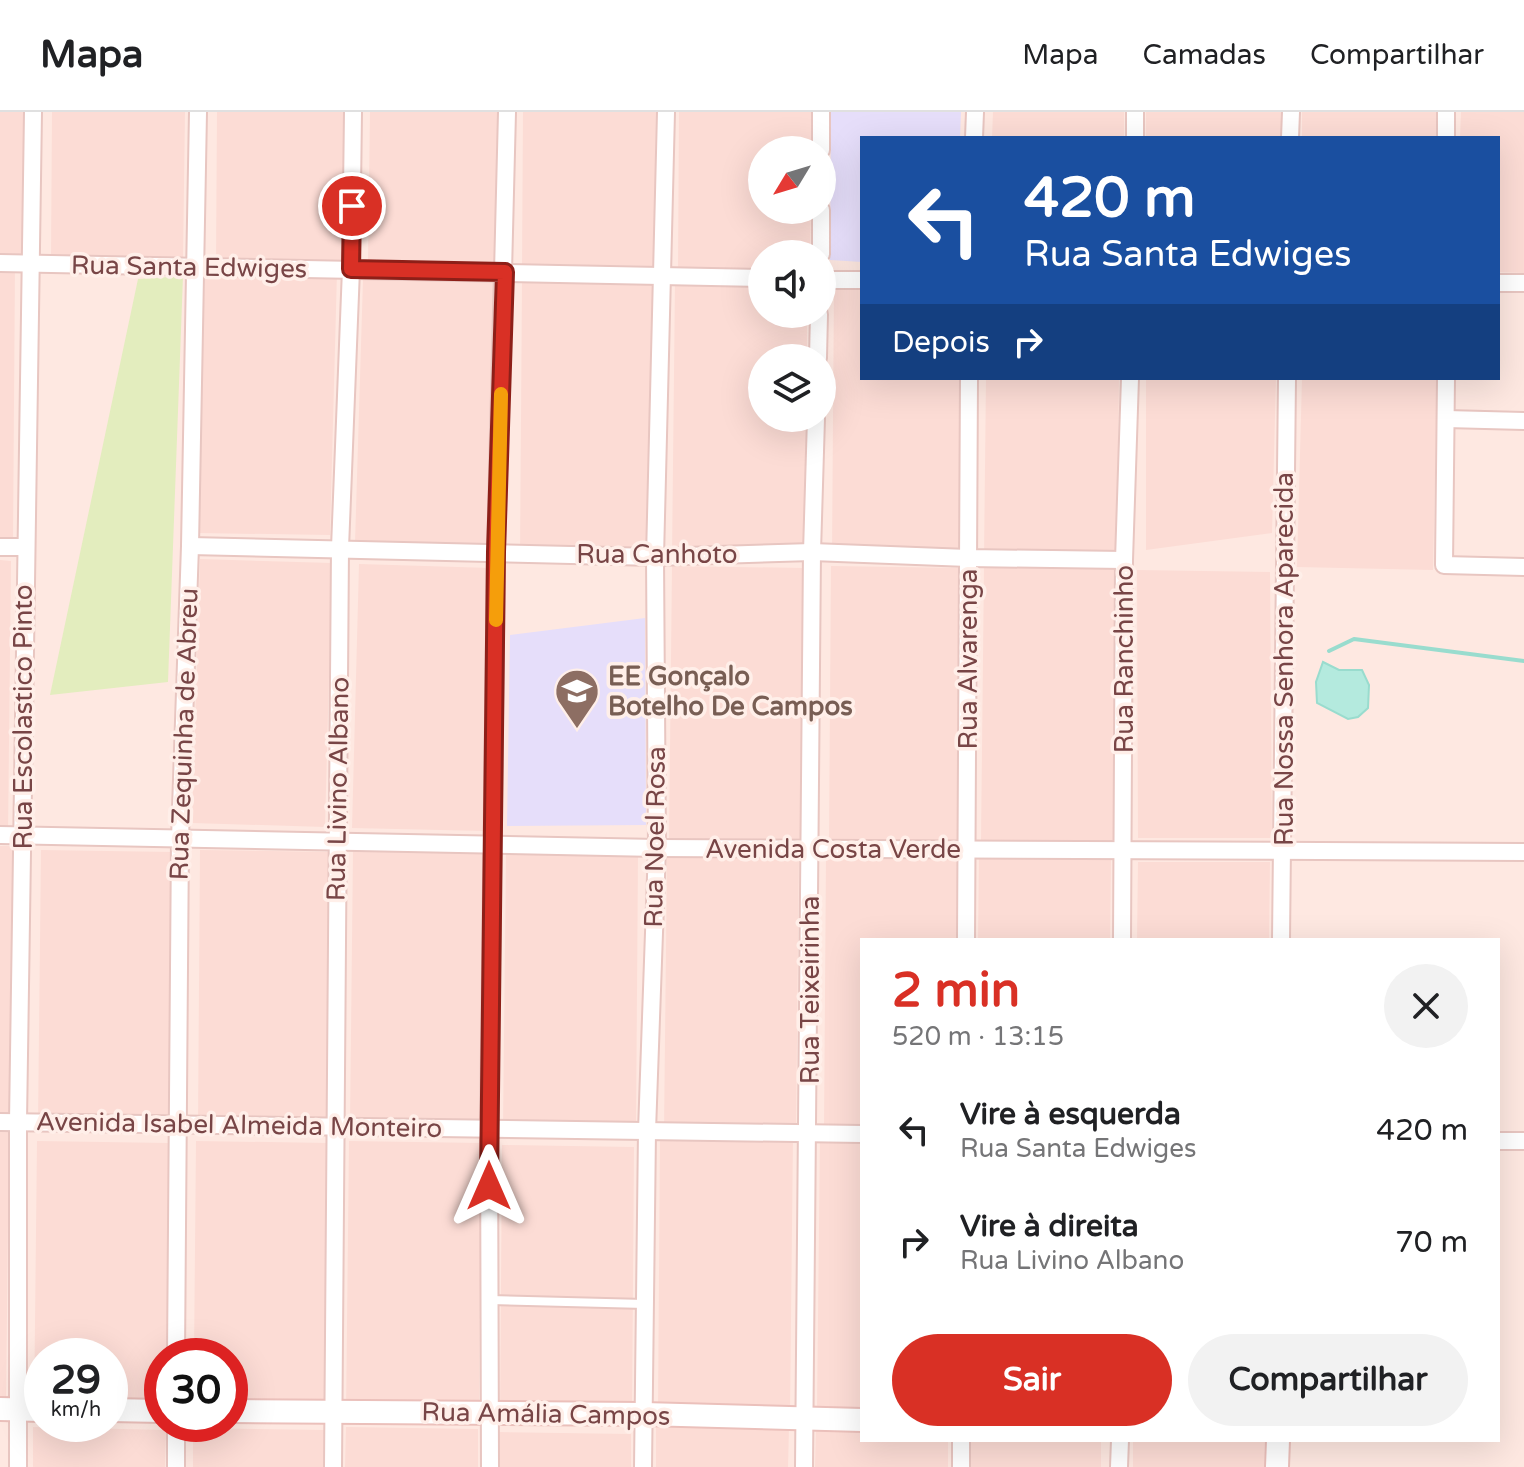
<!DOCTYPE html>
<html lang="pt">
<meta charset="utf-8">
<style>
body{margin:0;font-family:"Varela Round",sans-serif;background:#f2f2f2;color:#202124;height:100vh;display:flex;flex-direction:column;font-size:30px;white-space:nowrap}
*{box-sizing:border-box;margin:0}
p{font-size:26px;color:#757577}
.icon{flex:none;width:44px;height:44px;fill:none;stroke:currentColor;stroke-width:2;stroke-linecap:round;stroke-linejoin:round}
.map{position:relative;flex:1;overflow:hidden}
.details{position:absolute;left:860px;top:826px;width:640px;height:504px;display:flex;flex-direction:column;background:#fff;border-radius:0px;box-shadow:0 8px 32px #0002}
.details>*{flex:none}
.guide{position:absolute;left:860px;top:24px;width:640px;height:244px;border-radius:0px;box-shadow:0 8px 32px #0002;background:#1a4fa0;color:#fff;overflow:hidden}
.needle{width:52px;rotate:232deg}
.controls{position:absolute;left:748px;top:24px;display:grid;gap:16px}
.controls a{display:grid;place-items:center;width:88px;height:88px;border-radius:50%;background:#fff;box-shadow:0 8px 32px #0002;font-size:40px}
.speed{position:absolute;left:24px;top:1226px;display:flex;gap:16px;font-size:40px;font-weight:700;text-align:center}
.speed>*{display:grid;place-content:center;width:104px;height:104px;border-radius:50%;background:#fff;box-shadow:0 8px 32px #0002;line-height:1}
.speed small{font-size:20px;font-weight:400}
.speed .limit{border:12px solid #d22;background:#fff;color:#111}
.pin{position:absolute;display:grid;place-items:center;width:68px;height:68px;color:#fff;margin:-34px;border:4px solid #fff;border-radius:50%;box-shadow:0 2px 8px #0007}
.me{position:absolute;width:88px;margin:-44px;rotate:0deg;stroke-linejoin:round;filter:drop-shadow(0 0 6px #0008)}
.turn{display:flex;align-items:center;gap:28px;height:168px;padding:0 32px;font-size:36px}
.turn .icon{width:104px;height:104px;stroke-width:2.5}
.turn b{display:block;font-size:56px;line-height:68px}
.then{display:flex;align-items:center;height:76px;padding:0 32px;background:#0003;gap:16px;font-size:30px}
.round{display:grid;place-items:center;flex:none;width:84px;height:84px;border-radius:42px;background:#f2f2f2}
.summary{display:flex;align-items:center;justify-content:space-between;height:136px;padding:0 32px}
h1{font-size:48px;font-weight:700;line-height:60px;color:#d93025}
.button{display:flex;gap:16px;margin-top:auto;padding:16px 32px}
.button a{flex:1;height:92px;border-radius:48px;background:#d93025;color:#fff;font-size:32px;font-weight:700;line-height:92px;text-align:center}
.button a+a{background:#f2f2f2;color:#202124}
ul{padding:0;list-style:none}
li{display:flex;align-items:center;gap:24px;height:112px;padding:0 32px}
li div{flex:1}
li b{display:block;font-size:30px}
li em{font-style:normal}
header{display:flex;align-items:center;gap:48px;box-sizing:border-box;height:112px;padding:0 40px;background:#fff;border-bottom:2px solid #e0e0e0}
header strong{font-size:38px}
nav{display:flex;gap:44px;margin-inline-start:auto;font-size:28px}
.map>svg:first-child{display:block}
.residential{fill:#fcdcd5}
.education{fill:#e6defa}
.green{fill:#e3edbe}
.water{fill:#b4eade;stroke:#99dcce;stroke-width:2}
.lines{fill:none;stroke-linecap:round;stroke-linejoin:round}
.stream{stroke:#99dcce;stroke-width:4}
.lane-casing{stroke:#e8c6c1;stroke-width:12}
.street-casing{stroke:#e8c6c1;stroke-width:20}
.secondary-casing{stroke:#ebc0bb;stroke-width:26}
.lane{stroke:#fff;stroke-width:8}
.street{stroke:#fff;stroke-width:16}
.secondary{stroke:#fff;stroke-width:22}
.route-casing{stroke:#8d1f18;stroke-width:20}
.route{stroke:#d93025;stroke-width:14}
.slow{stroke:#f59e0b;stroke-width:14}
.labels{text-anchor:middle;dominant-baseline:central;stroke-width:7;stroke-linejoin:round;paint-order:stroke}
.street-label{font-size:26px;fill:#784546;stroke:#ffefe9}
.education-label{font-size:26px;font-weight:bold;fill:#785e54;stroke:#ffefe9;text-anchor:start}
</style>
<header>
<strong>Mapa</strong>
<nav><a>Mapa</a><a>Camadas</a><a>Compartilhar</a></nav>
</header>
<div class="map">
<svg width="1524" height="1355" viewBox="0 0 1524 1355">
<rect width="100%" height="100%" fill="#fee8e1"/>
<g class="residential">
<polygon points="0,0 25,0 24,147 0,147"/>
<polygon points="52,0 185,0 183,148 51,146"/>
<polygon points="217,0 350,0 348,150 216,148"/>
<polygon points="370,0 502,0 501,150 368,148"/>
<polygon points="523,0 656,0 654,154 522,152"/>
<polygon points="679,0 812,0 811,38 762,38 762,98 811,98 810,142 762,142 762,160 678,158"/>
<polygon points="993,0 1124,0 1124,26 992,26"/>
<rect x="1146" y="0" width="136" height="26"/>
<rect x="1302" y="0" width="134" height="26"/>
<polygon points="1461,0 1524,0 1524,161 1498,160 1498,26 1460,26"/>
<polygon points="0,156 15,156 13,430 0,430"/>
<polygon points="205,156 337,160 330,423 197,421"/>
<polygon points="363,167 495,171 488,434 355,431"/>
<polygon points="522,170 655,172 652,446 520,444"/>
<polygon points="675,170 762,171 762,202 807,202 807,246 762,246 762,306 806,306 805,446 672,444"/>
<polygon points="834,170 862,170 862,266 966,266 964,446 832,444"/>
<polygon points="986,266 1119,266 1117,446 984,444"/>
<polygon points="1146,266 1276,266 1272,421 1146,438"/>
<polygon points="1302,266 1437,266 1433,458 1297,455"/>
<polygon points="200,447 332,451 325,715 192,711"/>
<polygon points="0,448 11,449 8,723 0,723"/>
<polygon points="359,452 491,456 485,719 352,716"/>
<polygon points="672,454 804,456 802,730 669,728"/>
<polygon points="831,454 964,456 961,730 829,728"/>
<polygon points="984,454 1116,456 1114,730 981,728"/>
<polygon points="1137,458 1270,460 1272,726 1138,726"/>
<polygon points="0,734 13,734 10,1008 0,1008"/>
<polygon points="353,737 485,740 483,1014 350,1012"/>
<polygon points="41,738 173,740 171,1014 38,1012"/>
<polygon points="200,738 333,740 330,1014 198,1012"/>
<polygon points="506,742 638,744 636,1018 503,1016"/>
<polygon points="667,744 799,746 796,1020 664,1018"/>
<polygon points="826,744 959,746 958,828 862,828 862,1019 824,1018"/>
<polygon points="979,744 1111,746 1110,828 978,828"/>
<polygon points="1138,750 1270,750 1269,828 1137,828"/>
<polygon points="0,1020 9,1020 6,1295 0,1295"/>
<polygon points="660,1023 793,1025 790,1299 658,1297"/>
<polygon points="820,1023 862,1024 862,1298 817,1297"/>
<polygon points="37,1029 169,1031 167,1244 162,1244 162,1305 110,1305 110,1244 42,1244 42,1304 34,1303"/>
<polygon points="196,1029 329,1031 326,1306 230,1304 230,1244 194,1244"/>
<polygon points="349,1029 481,1031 479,1306 346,1303"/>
<polygon points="502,1033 634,1035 632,1310 500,1308"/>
<polygon points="656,1314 789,1316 788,1355 656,1355"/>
<polygon points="33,1315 166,1318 165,1355 33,1355"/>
<polygon points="346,1315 478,1317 478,1355 345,1355"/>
<polygon points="816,1315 862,1315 862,1328 948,1328 948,1355 815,1355"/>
<polygon points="193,1316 325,1318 325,1355 193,1355"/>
<polygon points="499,1320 631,1322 631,1355 498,1355"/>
<rect x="968" y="1328" width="133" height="27"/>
<polygon points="1133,1328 1265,1328 1264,1355 1133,1355"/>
</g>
<g class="education">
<polygon points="831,0 961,0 960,26 862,26 862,150 830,148"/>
<polygon points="645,506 646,713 507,714 510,523"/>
</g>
<polygon class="green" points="183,164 168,570 50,583 138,167"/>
<polygon class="water" points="1323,550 1339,558 1362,558 1369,573 1368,596 1358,605 1348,607 1317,591 1316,570"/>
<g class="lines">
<polyline class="stream" points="1329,539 1354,527 1524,549"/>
<g class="lane-casing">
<polyline id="lane" points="490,1188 645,1192"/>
</g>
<g class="street-casing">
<g id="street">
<polyline points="974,26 975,0"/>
<polyline points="1135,26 1135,0"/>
<polyline points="1290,26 1291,0"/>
<polyline points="1446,26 1446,0"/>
<polyline points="821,38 821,0"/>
<polyline points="821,142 821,98"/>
<polyline points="0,151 762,166"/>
<polyline points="822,168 862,168"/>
<polyline points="1498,171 1524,171"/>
<polyline points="818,246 819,202"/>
<polyline points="1446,266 1444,453 1524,455"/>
<polyline points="1446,307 1524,309"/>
<polyline points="190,434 655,445 812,440 968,446 1124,448"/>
<polyline points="0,435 25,435"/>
<polyline points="0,723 657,736 1524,740"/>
<polyline points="966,828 969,266"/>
<polyline points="1122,828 1124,448 1130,266"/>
<polyline points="1281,828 1287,266"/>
<polyline points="0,1010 862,1022"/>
<polyline points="1498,1029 1524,1029"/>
<polyline points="176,1244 180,726 190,434 198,0"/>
<polyline points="18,1355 18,1010 33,0"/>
<polyline points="176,1355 176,1312"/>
<polyline points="333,1355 340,436 351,157 353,0"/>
<polyline points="490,1355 489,1017 496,440 507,0"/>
<polyline points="643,1355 647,1019 657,736 655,445 666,0"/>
<polyline points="804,1355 812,440 816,306"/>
<polyline points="961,1355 961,1328"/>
<polyline points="1119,1355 1120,1328"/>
</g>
</g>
<g class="secondary-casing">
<g id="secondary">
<polyline points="0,1297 42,1298"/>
<polyline points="110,1298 162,1299"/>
<polyline points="230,1299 644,1302 862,1308"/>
<polyline points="1277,1355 1278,1328"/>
</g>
</g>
<use href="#lane" class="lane"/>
<use href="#street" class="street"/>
<use href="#secondary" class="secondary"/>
</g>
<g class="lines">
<g class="route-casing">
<polyline id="route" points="352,94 351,157 505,160 496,440 489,1074"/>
</g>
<use href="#route" class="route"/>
<polyline class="slow" points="496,508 501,282"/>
</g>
<defs>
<g id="school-pin" transform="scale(2.3)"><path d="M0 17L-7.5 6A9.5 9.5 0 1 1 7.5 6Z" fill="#8d6e63" stroke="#ffefe9"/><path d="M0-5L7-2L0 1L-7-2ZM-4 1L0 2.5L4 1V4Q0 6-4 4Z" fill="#fff"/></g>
</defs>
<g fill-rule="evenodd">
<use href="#school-pin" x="577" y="579"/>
</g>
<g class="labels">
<g class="street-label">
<text transform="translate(189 155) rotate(1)">Rua Santa Edwiges</text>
<text x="657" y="442">Rua Canhoto</text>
<text transform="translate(968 547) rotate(-90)">Rua Alvarenga</text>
<text transform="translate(1124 547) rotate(-90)">Rua Ranchinho</text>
<text transform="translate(1284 547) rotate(-90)">Rua Nossa Senhora Aparecida</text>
<text transform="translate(23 605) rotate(-90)">Rua Escolastico Pinto</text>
<text transform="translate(184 622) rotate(-88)">Rua Zequinha de Abreu</text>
<text transform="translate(338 677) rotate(-89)">Rua Livino Albano</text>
<text transform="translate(655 725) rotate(-89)">Rua Noel Rosa</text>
<text x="833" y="737">Avenida Costa Verde</text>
<text transform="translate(810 878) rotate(-90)">Rua Teixeirinha</text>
<text transform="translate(239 1013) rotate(1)">Avenida Isabel Almeida Monteiro</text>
<text transform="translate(546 1302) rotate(1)">Rua Amália Campos</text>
</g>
<g class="education-label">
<text x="608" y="564">EE Gonçalo<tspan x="608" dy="30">Botelho De Campos</tspan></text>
</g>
</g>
</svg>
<div class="controls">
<a><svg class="needle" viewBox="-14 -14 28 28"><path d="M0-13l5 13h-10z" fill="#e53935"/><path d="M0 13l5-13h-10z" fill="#757577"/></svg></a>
<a><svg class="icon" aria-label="sound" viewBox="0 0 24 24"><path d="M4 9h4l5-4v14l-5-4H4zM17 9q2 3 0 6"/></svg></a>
<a><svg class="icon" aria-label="layers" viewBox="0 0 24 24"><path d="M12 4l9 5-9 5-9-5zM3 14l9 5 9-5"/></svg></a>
</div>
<div class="speed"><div>29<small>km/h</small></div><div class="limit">30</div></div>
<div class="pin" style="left:352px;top:94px;background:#d93025"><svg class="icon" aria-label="arrive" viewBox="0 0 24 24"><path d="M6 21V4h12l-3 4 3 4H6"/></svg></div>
<svg class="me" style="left:489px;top:1074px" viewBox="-20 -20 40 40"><path d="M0-17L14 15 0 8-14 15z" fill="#d93025" stroke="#fff" stroke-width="4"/></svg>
<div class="guide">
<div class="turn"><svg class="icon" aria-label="left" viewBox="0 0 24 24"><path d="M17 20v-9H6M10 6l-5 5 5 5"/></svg><div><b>420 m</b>Rua Santa Edwiges</div></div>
<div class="then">Depois<svg class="icon" aria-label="right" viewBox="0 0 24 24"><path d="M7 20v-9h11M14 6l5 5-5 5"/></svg></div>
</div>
<section class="details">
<div class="summary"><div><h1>2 min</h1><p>520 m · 13:15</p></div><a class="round"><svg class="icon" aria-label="close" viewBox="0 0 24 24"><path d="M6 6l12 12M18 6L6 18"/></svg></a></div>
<ul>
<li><svg class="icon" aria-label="left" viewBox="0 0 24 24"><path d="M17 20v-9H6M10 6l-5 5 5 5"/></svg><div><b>Vire à esquerda</b><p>Rua Santa Edwiges</p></div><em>420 m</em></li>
<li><svg class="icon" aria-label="right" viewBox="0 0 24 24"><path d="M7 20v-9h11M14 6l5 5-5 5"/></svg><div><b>Vire à direita</b><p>Rua Livino Albano</p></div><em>70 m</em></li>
</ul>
<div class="button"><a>Sair</a><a>Compartilhar</a></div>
</section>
</div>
